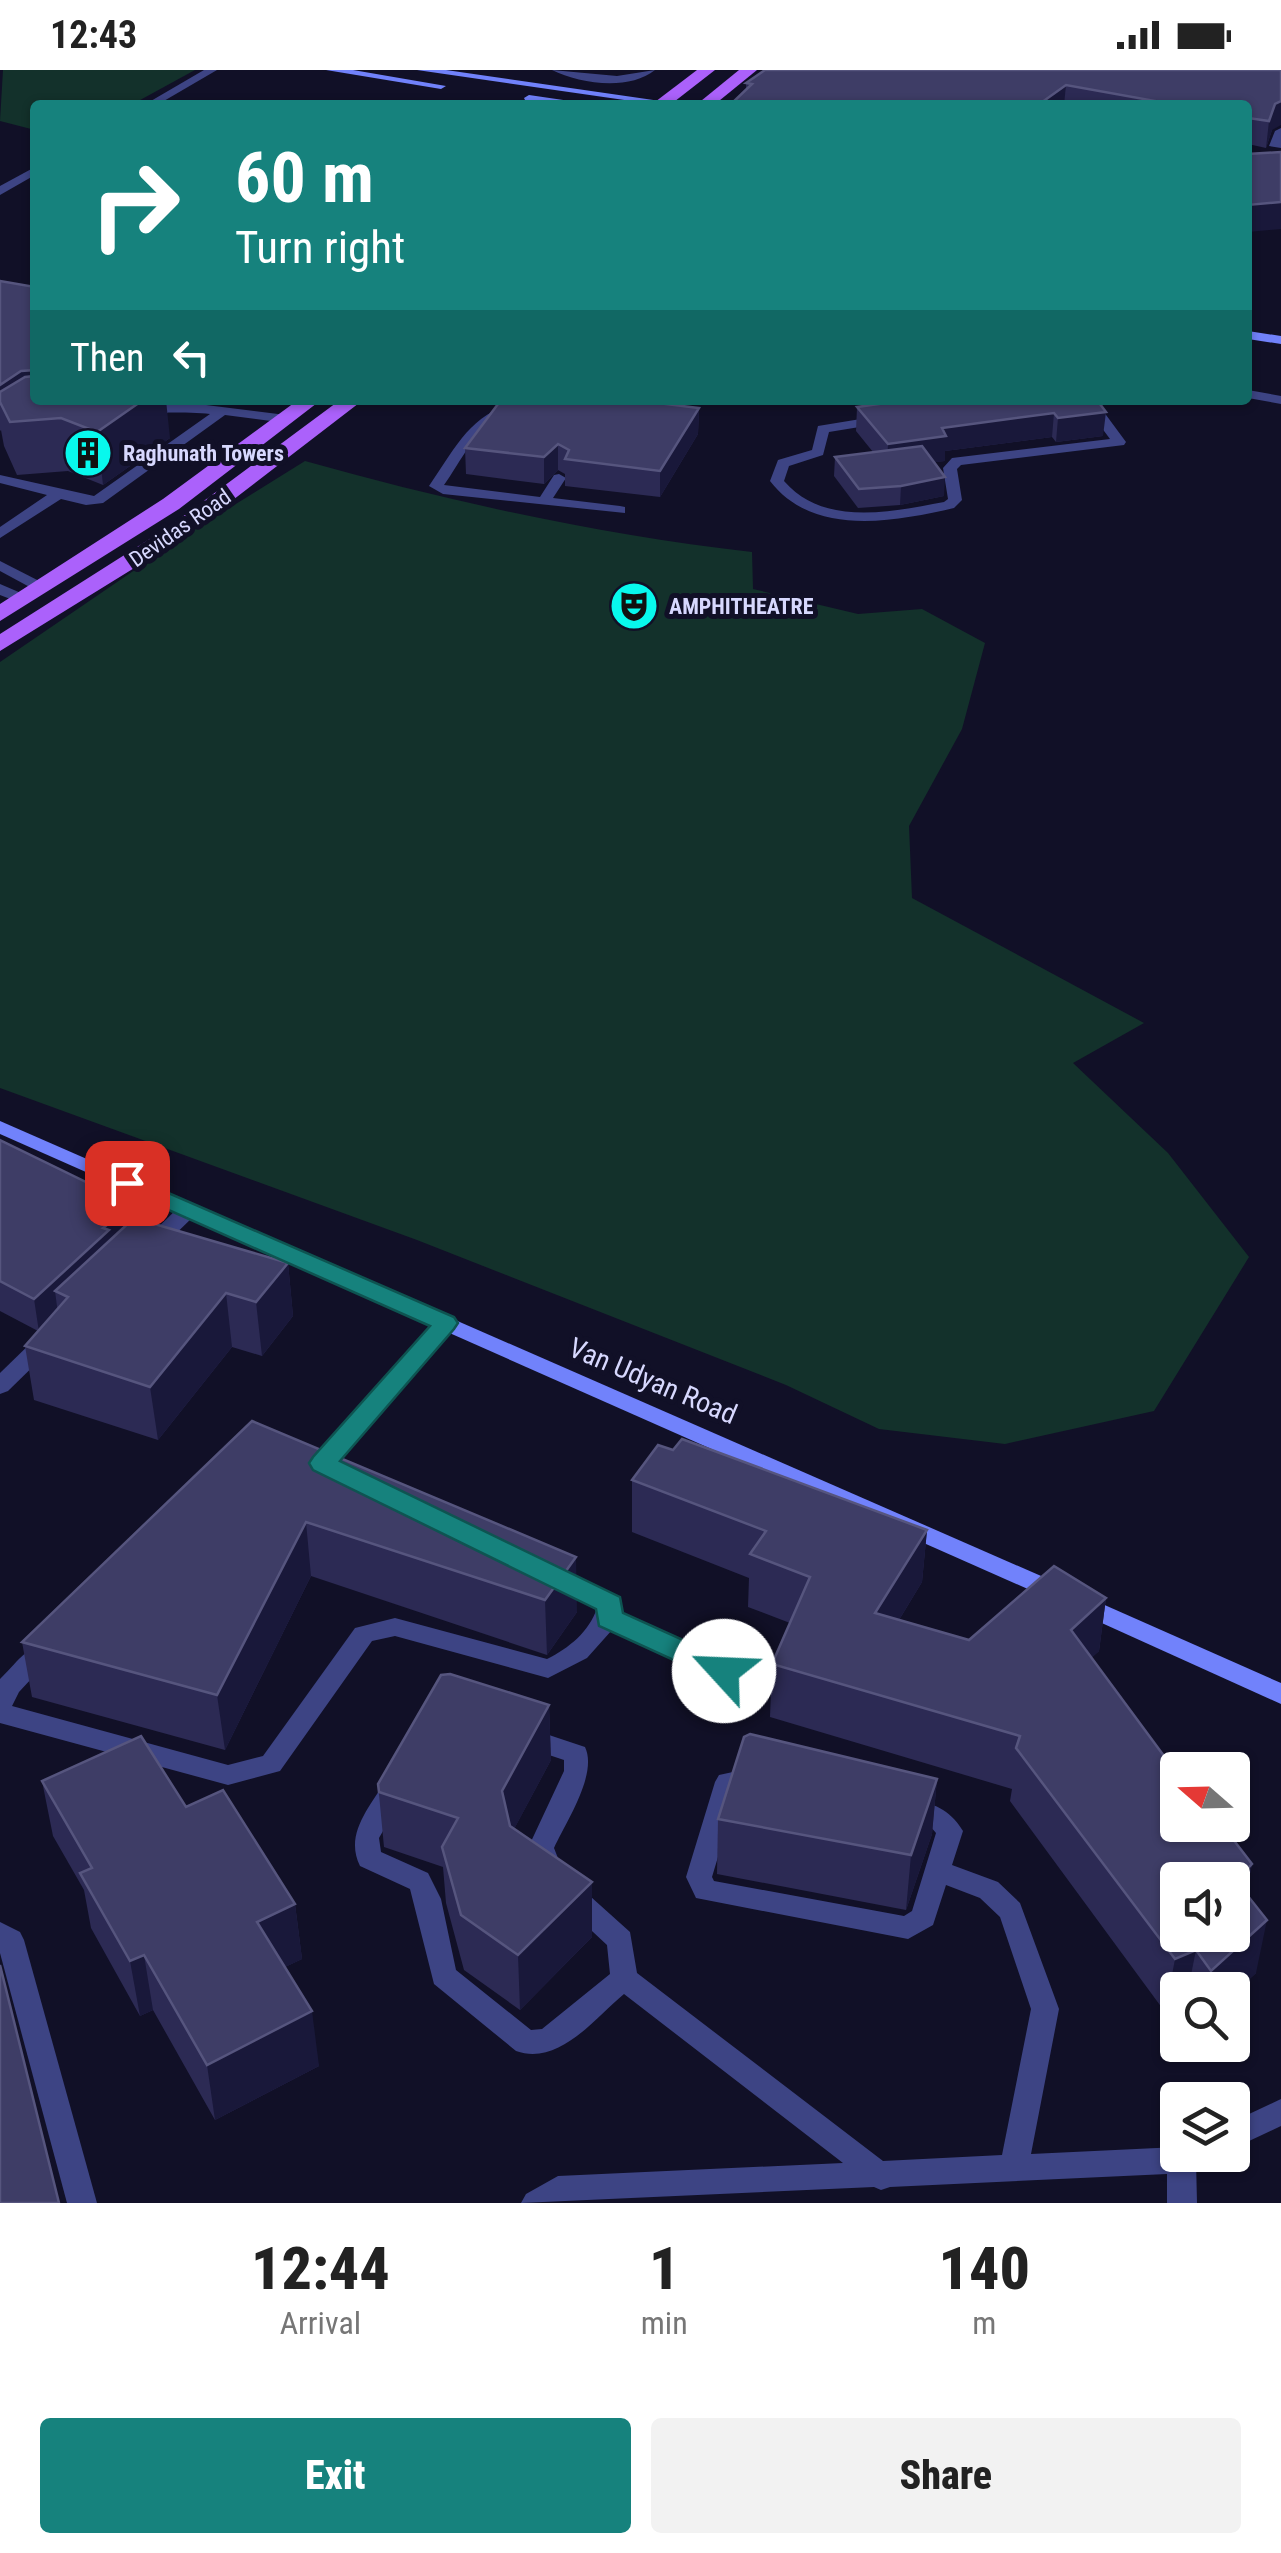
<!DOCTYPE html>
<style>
body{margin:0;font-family:"Roboto Condensed",sans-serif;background:#f2f2f2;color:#222;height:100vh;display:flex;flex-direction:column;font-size:38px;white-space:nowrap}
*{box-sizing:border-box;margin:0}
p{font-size:32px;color:#767676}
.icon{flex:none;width:55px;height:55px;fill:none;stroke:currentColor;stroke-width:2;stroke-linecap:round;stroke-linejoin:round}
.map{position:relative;height:2133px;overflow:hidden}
.sheet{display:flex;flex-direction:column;background:#fff;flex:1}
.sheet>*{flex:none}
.top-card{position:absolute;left:30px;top:30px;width:1222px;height:305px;border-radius:10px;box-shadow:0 2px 8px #0004;background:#16827d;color:#fff;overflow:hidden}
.needle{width:65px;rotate:290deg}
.tools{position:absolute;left:1160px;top:1682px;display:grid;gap:20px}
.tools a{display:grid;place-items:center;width:90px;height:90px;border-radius:10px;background:#fff;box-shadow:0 2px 8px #0004;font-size:50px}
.pin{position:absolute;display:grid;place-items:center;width:85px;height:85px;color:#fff;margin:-42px;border-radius:20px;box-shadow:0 5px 15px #0006}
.me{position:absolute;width:110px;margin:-55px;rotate:295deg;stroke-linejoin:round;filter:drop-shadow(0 0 8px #0008)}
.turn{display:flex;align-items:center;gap:35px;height:210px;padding:0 40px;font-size:45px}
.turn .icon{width:130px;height:130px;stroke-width:2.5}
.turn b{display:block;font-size:70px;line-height:85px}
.then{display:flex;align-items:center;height:95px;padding:0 40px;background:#0003;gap:20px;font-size:38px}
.eta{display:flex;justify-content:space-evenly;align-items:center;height:170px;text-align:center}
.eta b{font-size:60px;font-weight:800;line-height:70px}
.button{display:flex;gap:20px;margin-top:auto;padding:20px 40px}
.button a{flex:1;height:115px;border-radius:10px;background:#16827d;color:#fff;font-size:40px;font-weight:800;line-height:115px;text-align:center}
.button a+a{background:#f2f2f2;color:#222}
.status{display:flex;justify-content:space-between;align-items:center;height:70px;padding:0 50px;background:#fff;direction:ltr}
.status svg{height:28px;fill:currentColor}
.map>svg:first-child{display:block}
.green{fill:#13312b}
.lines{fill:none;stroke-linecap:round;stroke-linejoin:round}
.lane{fill:#3d4484;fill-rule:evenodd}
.street{fill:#3d4484;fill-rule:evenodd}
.secondary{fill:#7182fb;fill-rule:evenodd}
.primary{fill:#ab61fb;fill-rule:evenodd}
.wall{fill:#2c2a54}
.shaded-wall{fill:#19183a}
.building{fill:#3e3d66;stroke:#56557e;stroke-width:2.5;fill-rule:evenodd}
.route{fill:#16827d;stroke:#0e5451;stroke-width:2.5}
.labels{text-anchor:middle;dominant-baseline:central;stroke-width:10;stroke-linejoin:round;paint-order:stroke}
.far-poi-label{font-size:22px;font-weight:bold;fill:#d7d8fe;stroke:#111027;text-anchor:start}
.far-street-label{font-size:22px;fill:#d7d8fe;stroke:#111027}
.street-label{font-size:28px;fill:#d7d8fe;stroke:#111027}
</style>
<div class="status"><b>12:43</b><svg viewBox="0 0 49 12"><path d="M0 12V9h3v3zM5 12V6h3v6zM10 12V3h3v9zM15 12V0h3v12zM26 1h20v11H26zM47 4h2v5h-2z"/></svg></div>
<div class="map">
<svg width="1281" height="2133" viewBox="0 0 1281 2133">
<rect width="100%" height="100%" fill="#111027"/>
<g class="green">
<polygon points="3,0 195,0 131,35 35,35 35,60 0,51"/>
<path d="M305,391C451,432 601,465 752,482L753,519L858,544L922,539L985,573L962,659L909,756L912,828L1144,953L1073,993L1168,1083L1249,1187L1154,1341L1005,1374L879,1359L786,1315L417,1170L0,1018V592L186,465Z"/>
</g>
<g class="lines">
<g class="lane">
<path d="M552,0L617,6L655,0C629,21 580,14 552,0Z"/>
<polygon points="1248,320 1281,326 1281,334 1248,328"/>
</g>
<g class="street">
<polygon points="204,0 217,0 157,35 144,35"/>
<polygon points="1281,58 1281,78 1269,76 1275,61"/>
<polygon points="35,97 35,105 0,125 0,116"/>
<path d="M1081,330H1095L1126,372L1124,375L961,395L957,399L962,430L954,438C893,452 813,467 770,411L778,390L812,380L818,356L879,346L884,347V353L829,362L823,385L789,396L784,411C824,457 891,442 944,432L948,429L943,398L952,388L1110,369Z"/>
<path d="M182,332L286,345L293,349L286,353L225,345L103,433L86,435L61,429L0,468V457L47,425L0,413V405L94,426L210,344C191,341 142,345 132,339L134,336Z"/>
<path d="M507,336L514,340C507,344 498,347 491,352C471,368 459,394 444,415L540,427L554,405L559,404L566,408L553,428L620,436L625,437V443L443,424L429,416C451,385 468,347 507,336Z"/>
<polygon points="0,491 47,515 50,518 47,521 37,521 0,501"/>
<polygon points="0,514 28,526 31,529 23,534 0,525"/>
<polygon points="188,1133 198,1140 195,1145 159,1180 145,1180 142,1175 145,1170 181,1135"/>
<polygon points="446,1246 457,1253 454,1258 330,1399 314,1399 311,1393 314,1387 438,1248"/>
<polygon points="45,1265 53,1267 56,1272 53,1277 8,1321 0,1324 0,1303 37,1267"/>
<path d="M553,1497L619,1528L622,1534L620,1543L734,1594L737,1601L734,1608L725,1610L716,1608L612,1560L587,1588L548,1608L395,1566L372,1571L280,1701L228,1715L0,1653V1609C15,1595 33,1567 55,1573L58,1580L19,1622L12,1636L228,1695L263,1686L355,1558L395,1548L547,1589C569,1578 589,1562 597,1538L545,1512L541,1506L545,1500Z"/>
<path d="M525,1657L585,1677C598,1704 566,1752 554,1778L563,1801L559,1809L550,1812L541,1809L528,1778L564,1701V1690L516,1674L512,1667L516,1660Z"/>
<path d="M756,1697L765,1700L769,1707L765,1714L738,1720L712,1807L714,1811L904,1846L912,1841L936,1763L930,1756L902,1748L898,1741L902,1734C926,1726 951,1740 963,1761L952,1795L998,1812L1020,1833L1059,1939L1031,2084L1178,2077V2085H1194L1196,2090L1197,2133H1167V2104L890,2117L881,2120L874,2117L521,2133L526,2124L558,2106L843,2093L624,1924C594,1949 559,1996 516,1981L434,1914L410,1819L360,1796C344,1764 370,1737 386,1710L395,1707L404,1710L408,1717L379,1768L381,1782L428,1803L441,1829L456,1900L531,1960L542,1959L610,1904L607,1875L563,1834L559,1826L563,1818L572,1815L581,1818L630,1862L637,1903L883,2091L1002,2085L1031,1939L1000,1847L980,1828L946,1815L933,1855L908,1869L696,1828L686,1807L715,1712L719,1705Z"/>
<polygon points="0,1852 20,1862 24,1870 97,2133 67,2133 0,1883"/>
<polygon points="1281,2029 1281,2056 1232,2079 1232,2052"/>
</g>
<g class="secondary">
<polygon points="326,0 353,0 446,16 441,19"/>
<polygon points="417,0 446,0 688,35 659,35"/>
<polygon points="529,25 577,32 582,35 525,30 524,28"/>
<polygon points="1248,261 1281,266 1281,274 1248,269"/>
<polygon points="0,1051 1064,1516 1068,1522 1064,1528 1056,1531 1048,1528 0,1064"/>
<polygon points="1082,1525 1281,1613 1281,1634 1073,1540 1070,1534 1073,1528"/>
</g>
<g class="primary">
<polygon points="697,0 715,0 670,35 651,35"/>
<polygon points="739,0 757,0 714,35 696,35"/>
<polygon points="298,330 321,330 179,439 0,551 0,534 163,429"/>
<polygon points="340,330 363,330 186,466 0,581 0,564 170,456"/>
</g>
</g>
<g class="wall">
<polygon points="1281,0 1272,60 1266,78 1248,74 1248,35 730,35 746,21 746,13"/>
<polygon points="0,211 35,330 170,368 103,415 68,401 17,405 4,376 1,360 0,361"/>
<polygon points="902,330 1097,330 1103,366 1056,372 1052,367 945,381 945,391 934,392 944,426 900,435 858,438 834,406 835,387 873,382 856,361 857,337"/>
<polygon points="699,338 698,364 660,427 565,416 565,404 558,400 544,414 466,404 465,378"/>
<polygon points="0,1070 135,1148 288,1193 293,1246 262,1286 232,1277 158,1370 34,1330 25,1276 38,1261 0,1241"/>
<polygon points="252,1351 577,1542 547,1585 311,1506 225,1680 32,1627 22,1572"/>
<polygon points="673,1380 927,1460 922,1512 899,1550 969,1570 1106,1528 1099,1581 1091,1588 1178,1705 1252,1794 1246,1823 1256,1903 1232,1925 1232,1920 1178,1920 1165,1942 1010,1731 1012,1719 770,1647 772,1594 790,1553 748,1537 749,1508 632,1462 632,1410"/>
<polygon points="549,1635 551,1690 514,1759 592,1812 592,1867 520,1940 464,1900 446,1833 443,1797 384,1777 378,1714"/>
<polygon points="937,1709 932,1764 906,1840 717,1804 718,1749"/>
<polygon points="42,1711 186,1737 295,1834 302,1889 285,1897 319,1996 215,2050 153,1940 140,1946 91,1858 84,1820 53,1766"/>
</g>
<g class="shaded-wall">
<polygon points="1066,15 1064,35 1038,35"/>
<polygon points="1281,31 1281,55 1272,60 1266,78 1269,51 1275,34"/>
<polygon points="1281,132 1281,159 1248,162 1248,135"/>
<polygon points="35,300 35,330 0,332 0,315 21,301"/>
<polygon points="143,330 166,330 170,368 103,415 97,362"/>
<polygon points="699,338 698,364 660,427 660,401"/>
<polygon points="1106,342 1103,366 1056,372 1058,348"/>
<polygon points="1054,343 1052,367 945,381 945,391 887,398 888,374 942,358"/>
<polygon points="558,374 558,400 544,414 544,387"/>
<polygon points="945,407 944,426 900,435 901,416"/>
<polygon points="133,1135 138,1168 55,1221 58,1244 39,1262 34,1229 103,1158"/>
<polygon points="288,1193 293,1246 262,1286 256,1232"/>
<polygon points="226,1223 232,1277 158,1370 150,1317"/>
<polygon points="306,1452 311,1506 225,1680 217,1625"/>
<polygon points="927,1460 922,1512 871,1596 875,1543"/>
<polygon points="576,1487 577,1542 547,1585 545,1530"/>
<polygon points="1106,1528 1099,1581 1064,1613 1071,1560"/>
<polygon points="549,1635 551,1690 505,1776 502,1721"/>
<polygon points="937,1709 932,1764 906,1840 911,1785"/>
<polygon points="1252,1794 1241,1847 1236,1811"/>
<polygon points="592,1812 592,1867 520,1940 518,1885"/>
<polygon points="295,1834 302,1889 264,1907 257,1852"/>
<polygon points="1267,1850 1256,1903 1232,1925 1232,1920 1207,1920 1211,1901"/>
<polygon points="1196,1880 1188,1920 1178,1920 1178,1937 1165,1942 1175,1889"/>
<polygon points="144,1885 153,1940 140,1946 130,1891"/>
<polygon points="312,1941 319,1996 215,2050 207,1995"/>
</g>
<g class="building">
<polygon points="765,0 1281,0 1281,31 1275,34 1269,51 1248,48 1248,35 1177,35 1066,15 1038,35 730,35 752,14 746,13"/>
<polygon points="1281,82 1281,132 1248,135 1248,84"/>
<polygon points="0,211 35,217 35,300 21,301 0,315"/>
<polygon points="35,306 35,330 143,330 97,362 61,348 10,352 0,332 0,322 25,307"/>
<polygon points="501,330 633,330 699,338 660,401 565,389 569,380 558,374 544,387 465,378"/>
<polygon points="908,330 1097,330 1106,342 1058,348 1054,343 942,358 946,366 888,374 857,337"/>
<polygon points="922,376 945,407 901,416 859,419 835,387"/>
<polygon points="0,1070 133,1135 103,1158 109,1160 34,1229 0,1211"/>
<polygon points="134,1148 288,1193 256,1232 226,1223 150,1317 25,1276 68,1227 55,1221"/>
<polygon points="252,1351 576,1487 545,1530 306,1452 217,1625 22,1572"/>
<path d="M682,1369L927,1460L875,1543L969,1570L1054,1496L1106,1528L1071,1560L1178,1705V1755H1222L1252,1794L1236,1811L1267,1850L1211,1901L1196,1880L1175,1889L1016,1678L1020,1666L772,1594L810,1507L750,1484L766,1461L632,1410L658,1375L673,1380ZM1178,1810H1232V1865H1178Z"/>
<polygon points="450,1604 549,1635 502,1721 510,1756 592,1812 518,1885 461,1845 442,1777 458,1748 379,1722 378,1714 441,1605"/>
<polygon points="750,1664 937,1709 911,1785 718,1749 744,1667"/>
<polygon points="141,1666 186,1737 223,1720 295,1834 257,1852 312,1941 207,1995 144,1885 130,1891 80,1803 92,1798 42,1711"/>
<polygon points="0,1895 59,2133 0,2133"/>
</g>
<polygon class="route" points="127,1105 454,1247 458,1253 454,1259 340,1391 620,1527 623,1543 734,1593 739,1601 734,1609 715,1609 599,1556 596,1539 313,1400 309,1393 313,1387 430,1256 119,1118 119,1108"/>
<defs>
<g id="building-disc" transform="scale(2.5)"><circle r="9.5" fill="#08f8ed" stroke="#111027"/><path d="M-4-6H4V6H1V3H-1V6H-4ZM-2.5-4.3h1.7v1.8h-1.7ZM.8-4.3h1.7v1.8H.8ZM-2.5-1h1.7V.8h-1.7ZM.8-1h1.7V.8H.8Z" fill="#111"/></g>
<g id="theatre-disc" transform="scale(2.5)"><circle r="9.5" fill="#08f8ed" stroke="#111027"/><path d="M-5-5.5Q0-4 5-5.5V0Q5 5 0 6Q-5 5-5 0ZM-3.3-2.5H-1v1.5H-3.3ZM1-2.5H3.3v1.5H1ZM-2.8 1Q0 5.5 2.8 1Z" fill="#111"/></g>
</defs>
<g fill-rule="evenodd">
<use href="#building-disc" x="88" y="383"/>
<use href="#theatre-disc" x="634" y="536"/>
</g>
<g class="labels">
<g class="far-poi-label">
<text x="123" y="383">Raghunath Towers</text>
<text x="669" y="536">AMPHITHEATRE</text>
</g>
<g class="far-street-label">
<text transform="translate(180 458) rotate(-35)">Devidas Road</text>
</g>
<g class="street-label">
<text transform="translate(653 1311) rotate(23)">Van Udyan Road</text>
</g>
</g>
</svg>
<div class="tools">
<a><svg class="needle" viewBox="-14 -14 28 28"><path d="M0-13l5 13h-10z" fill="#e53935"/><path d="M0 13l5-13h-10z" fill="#767676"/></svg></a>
<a><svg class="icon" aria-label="sound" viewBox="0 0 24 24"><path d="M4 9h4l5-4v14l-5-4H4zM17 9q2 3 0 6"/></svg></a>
<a><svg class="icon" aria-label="search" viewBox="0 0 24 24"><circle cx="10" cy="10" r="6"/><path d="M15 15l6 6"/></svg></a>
<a><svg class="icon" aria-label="layers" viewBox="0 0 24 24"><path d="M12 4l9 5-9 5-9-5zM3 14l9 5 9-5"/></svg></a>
</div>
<div class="pin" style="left:127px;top:1113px;background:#d93025"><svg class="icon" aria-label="arrive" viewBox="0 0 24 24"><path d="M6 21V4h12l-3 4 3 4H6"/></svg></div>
<svg class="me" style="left:724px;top:1601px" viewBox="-20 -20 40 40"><circle r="19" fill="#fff"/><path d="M0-13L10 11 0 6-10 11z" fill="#16827d"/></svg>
<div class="top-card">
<div class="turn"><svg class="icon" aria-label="right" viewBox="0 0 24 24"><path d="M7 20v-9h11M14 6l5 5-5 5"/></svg><div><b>60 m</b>Turn right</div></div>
<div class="then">Then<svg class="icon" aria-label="left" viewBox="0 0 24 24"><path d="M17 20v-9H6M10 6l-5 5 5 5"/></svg></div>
</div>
</div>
<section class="sheet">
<div class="eta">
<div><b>12:44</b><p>Arrival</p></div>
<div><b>1</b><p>min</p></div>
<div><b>140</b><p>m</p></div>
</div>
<div class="button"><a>Exit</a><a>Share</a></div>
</section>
